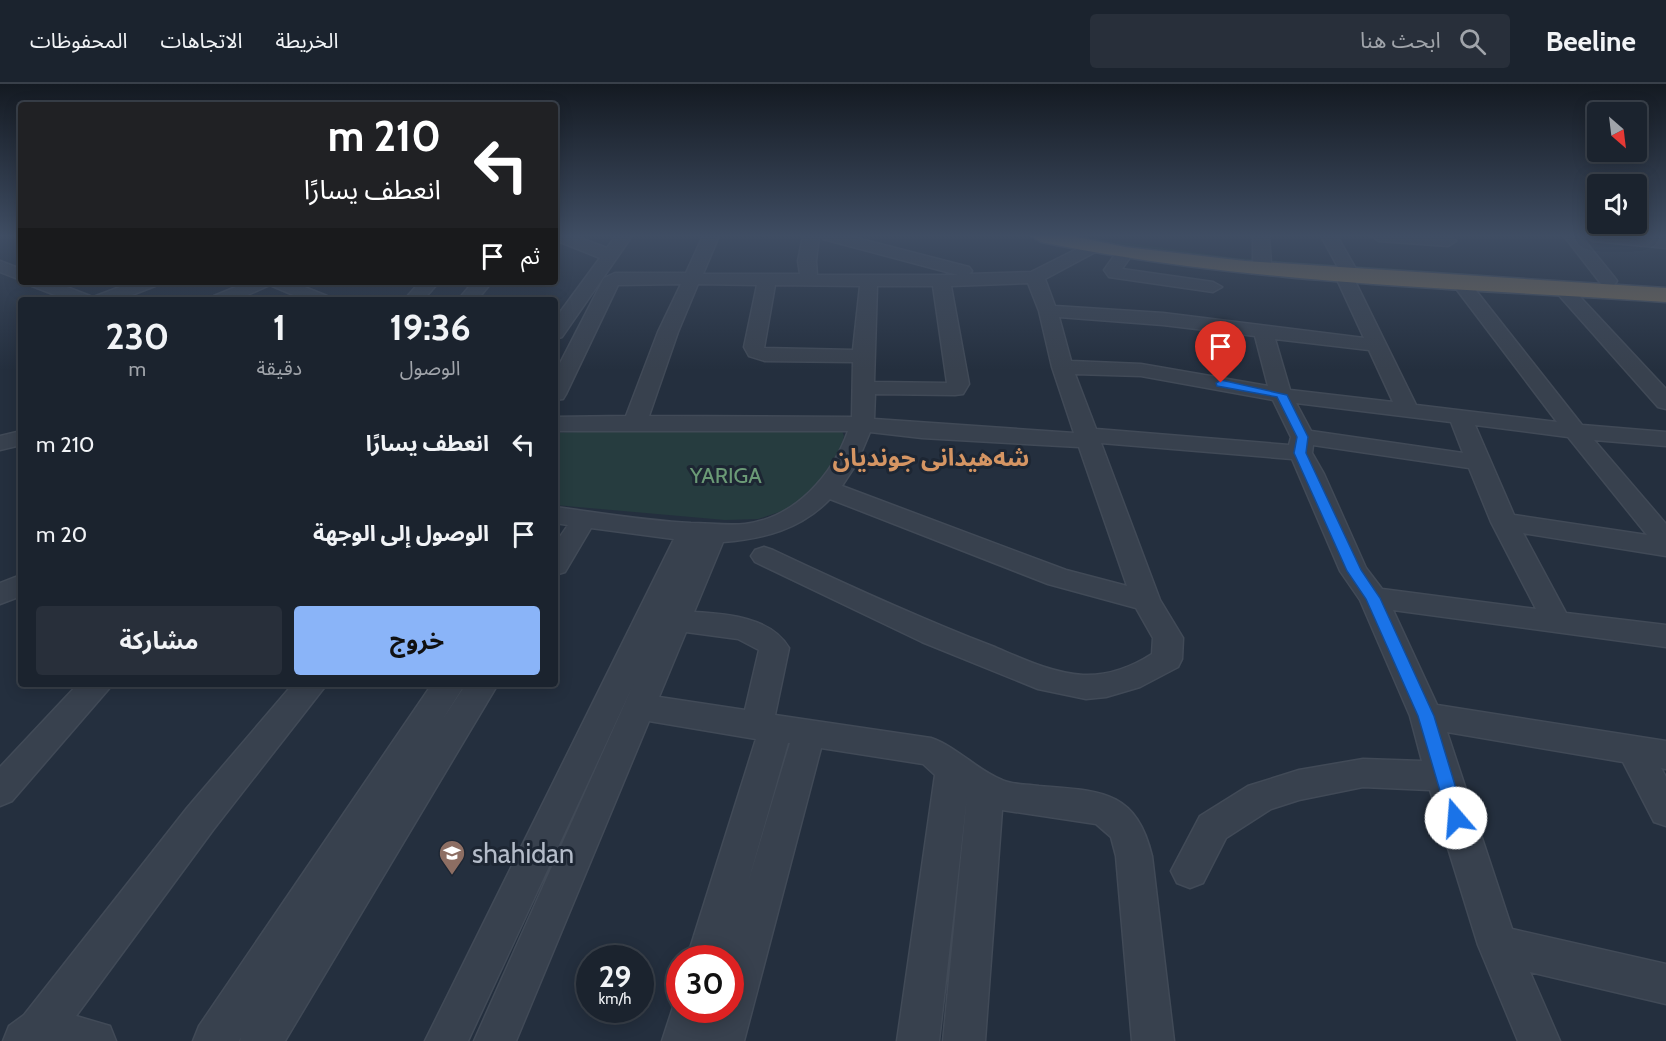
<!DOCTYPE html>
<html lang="ar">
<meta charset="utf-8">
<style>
body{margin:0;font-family:Cabin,"Noto Sans Arabic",sans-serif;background:#282f3a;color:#f1f3f6;direction:rtl;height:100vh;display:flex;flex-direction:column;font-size:22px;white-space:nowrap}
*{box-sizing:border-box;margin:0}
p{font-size:20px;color:#a0a4aa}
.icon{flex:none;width:33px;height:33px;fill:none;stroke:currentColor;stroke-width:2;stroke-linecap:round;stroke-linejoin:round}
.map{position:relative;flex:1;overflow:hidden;direction:ltr}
.drawer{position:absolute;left:18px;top:213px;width:540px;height:390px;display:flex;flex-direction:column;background:#1b232e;border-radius:6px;box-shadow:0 3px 15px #0003,0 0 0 2px #39404a;direction:rtl}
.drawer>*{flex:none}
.banner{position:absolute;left:18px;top:18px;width:540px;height:183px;border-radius:6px;box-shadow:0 3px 15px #0003,0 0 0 2px #39404a;direction:rtl;background:#202124;color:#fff;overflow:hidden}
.needle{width:39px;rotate:152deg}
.tools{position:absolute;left:1587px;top:18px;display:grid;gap:12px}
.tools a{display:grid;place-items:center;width:60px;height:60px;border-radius:6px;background:#1b232e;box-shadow:0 3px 15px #0003,0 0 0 2px #39404a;font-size:30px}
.speed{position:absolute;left:576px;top:861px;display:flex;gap:12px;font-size:30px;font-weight:700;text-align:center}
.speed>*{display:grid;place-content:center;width:78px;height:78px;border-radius:50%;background:#1b232e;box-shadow:0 3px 15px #0003,0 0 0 2px #39404a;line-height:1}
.speed small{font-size:15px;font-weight:400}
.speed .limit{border:9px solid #d22;background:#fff;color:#111}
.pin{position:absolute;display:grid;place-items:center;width:51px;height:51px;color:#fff;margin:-62px -26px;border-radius:50% 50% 50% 0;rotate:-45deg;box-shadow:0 0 6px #0007}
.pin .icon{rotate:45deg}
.me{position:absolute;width:66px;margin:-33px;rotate:342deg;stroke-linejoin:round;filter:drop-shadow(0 0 4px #0008)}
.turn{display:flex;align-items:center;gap:21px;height:126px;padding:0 18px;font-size:27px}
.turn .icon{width:78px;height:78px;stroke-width:2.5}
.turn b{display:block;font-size:42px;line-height:51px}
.then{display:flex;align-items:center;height:57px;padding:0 18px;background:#0003;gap:12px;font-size:22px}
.eta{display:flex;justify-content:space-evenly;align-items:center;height:102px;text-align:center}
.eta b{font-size:36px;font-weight:700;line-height:42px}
.button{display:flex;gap:12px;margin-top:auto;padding:12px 18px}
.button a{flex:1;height:69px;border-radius:6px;background:#8ab4f8;color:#111;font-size:24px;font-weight:700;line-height:69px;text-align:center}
.button a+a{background:#282f3a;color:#f1f3f6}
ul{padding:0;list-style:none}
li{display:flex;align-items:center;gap:18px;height:90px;padding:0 18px}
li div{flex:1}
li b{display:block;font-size:22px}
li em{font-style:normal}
header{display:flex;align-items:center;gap:36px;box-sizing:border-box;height:84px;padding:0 30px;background:#1b232e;border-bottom:2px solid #39404a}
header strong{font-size:28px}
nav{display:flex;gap:33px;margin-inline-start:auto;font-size:21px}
.search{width:420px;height:54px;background:#282f3a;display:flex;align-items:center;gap:15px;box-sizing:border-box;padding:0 21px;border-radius:6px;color:#a0a4aa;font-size:22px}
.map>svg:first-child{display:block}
.green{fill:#263c3f}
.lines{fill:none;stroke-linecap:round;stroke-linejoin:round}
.minor-casing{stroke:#414a57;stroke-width:3}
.highway-casing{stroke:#434c59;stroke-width:3}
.minor{fill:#38414e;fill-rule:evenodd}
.highway{fill:#746855;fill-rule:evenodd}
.route{fill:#1a73e8;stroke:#114b97;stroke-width:1.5}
.labels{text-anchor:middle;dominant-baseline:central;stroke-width:6;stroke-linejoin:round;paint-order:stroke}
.park-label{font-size:22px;fill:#6b9a76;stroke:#1d2633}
.neighbourhood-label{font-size:24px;font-weight:bold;fill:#d59563;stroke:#1d2633}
.near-poi-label{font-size:27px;fill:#b4bcc9;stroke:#1d2633;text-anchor:start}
</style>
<header>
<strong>Beeline</strong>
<div class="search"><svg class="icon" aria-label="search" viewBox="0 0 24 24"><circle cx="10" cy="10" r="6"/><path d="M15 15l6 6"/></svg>ابحث هنا</div>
<nav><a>الخريطة</a><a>الاتجاهات</a><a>المحفوظات</a></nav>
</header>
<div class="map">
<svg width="1666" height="957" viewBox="0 0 1666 957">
<rect width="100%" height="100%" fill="#242f3e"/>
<g class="green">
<polygon points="1058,152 1077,152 1237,174 1489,191 1336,187 1173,171"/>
<polygon points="663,344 842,347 844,352 837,381 810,409 785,426 758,435 725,436 555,421 555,349"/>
</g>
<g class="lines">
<g class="minor-casing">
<g id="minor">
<polygon points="555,152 575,152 607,164 616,152 632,152 562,253 555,255 555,235 600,174 555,156"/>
<path d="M703,152H719L703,190H800L798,177L803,152H819L816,177L817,191H958L823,155L821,152H849L969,183L972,187L969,190L1031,188L1091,158L1099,163L1097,167L1045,195L1055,222L1163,229L1364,254L1335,191L1340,187L1321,152H1337L1356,185L1351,189L1416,321L1557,338L1451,198L1460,193L1466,194L1582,341L1666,348V362L1594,356L1666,440V472L1523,449L1566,529L1666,541V563L1393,526L1437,621L1666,657V685L1661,684L1666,693V742L1654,738L1623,678L1447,648L1512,845L1666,880V920L1530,888L1560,957H1518L1478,861L1430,706L1363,703L1299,716L1271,725L1226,754L1203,799L1190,804L1177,799L1171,787L1200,732L1248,702L1299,686L1363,675L1422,677L1410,632L1360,516L1340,487L1292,375L1101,359L1160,516L1183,554L1182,575L1178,583L1140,603L1106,613L1086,615L1038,605L922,558L755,478L751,472L755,466L764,463L773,466C845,500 917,533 992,562C1021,574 1051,589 1083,591C1107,592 1132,583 1152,570L1153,554L1136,524L1048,500L830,415C801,445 764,455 723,458L694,528C727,530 771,533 789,564L775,631L931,654C957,663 977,686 1002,696C1013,701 1027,700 1039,702C1099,707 1136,705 1152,772L1174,957H1132L1116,772L1111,753L1096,740L1002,726L985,957H943L967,712L939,957H897L935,691L923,680L821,664L744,957H662L677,911L680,910V926H730V874H687L756,655L649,637L516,957H474L634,599L468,957H425L674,455L591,444L565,488L555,491V460L568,441L555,439V423C600,429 646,437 691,439C709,439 727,442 745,440C795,434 833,391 848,347H555V333L626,332L658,248L681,200L618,201L566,310L563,315L555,316V289L604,194L615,189H686ZM1028,199L1039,227L1052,283L1074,349L874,335L875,310L955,311L963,310L969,300L951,202ZM698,200L757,201L744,263L749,272L765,277L853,278L852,333L649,332L678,248ZM775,201L860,202L853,266L764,264ZM877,202H933L947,299L874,298ZM1059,233L1163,241L1255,252L1268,302L1141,280L1071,277ZM1275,255L1369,266L1393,318L1290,306ZM1075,290L1141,292L1273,316L1291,353L1289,361L1096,345ZM1296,319L1451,338L1463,369L1311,347ZM1475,341L1568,353L1647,451L1514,431ZM870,348L922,354L1079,363L1127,502L1066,486L842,402L857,379ZM1313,361L1469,384L1491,438L1536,525L1382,505L1366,484L1324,390L1312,369ZM686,548L738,555L759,566L745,626L659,613ZM788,659H790L747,802Z"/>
<polygon points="1253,152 1269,152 1271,179 1268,183 1262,184 1253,179"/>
<polygon points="1371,152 1448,152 1456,157 1448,162 1379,157"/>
<polygon points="1564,152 1581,152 1614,193 1617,197 1614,201 1602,201"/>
<polygon points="1585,152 1666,154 1666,164 1593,157"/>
<polygon points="1125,164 1133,169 1122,185 1213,198 1222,203 1213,208 1109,193 1104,186 1119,165"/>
<polygon points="0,177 21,185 21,196 0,188"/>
<polygon points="29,198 54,198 90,212 93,216 96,212 133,198 158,198 155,202 119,216 68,216 32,202"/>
<polygon points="248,198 292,198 327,212 330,216 305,216 270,201 236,216 211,216 214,212"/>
<polygon points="420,198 439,198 423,216 404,216"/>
<polygon points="473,198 492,198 477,216 458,216"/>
<polygon points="1562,199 1568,200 1666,305 1666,325 1658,323 1556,208 1553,204"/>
<polygon points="21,347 21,361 0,366 0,352"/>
<polygon points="21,491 21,512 0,520 0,499"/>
<polygon points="78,600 113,600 12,717 0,722 0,683"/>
<polygon points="293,600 327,600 213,746 76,932 110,942 116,957 3,957 9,942 24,931 187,724"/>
<polygon points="432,600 465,600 441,638 466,600 498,600 285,957 240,957 241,953 239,957 193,957 199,942"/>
</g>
</g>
<g class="highway-casing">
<path id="highway" d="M1031,152H1072L1125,163L1245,177L1666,204V218C1458,204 1246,200 1041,158Z"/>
</g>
<use href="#minor" class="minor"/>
<use href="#highway" class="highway"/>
</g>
<linearGradient id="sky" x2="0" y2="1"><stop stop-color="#141a22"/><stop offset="0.53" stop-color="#3f4d63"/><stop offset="1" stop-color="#3f4d63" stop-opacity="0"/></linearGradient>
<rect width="1666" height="286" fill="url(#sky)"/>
<polygon class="route" points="1221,296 1287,311 1308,353 1306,369 1361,486 1380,514 1434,632 1465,734 1463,740 1456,742 1450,740 1448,734 1418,632 1366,515 1347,487 1294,369 1297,353 1277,313 1217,302 1216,299"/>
<defs>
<g id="school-pin" transform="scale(1.35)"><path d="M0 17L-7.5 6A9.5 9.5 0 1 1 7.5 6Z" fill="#8d6e63" stroke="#1d2633"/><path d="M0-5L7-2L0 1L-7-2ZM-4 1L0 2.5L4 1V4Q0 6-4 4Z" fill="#fff"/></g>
</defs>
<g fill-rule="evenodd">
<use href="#school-pin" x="452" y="769"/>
</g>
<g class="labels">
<g class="park-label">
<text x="726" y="391">YARIGA</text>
</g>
<g class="neighbourhood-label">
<text x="931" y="373">شەھیدانی جوندیان</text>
</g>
<g class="near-poi-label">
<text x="472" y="769">shahidan</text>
</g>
</g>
</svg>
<div class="tools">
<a><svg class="needle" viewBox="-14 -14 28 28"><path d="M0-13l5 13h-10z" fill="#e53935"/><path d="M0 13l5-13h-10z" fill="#a0a4aa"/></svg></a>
<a><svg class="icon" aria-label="sound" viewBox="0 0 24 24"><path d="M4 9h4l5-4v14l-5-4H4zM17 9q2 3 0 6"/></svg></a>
</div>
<div class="speed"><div>29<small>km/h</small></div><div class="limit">30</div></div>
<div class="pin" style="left:1221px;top:299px;background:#d93025"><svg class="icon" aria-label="arrive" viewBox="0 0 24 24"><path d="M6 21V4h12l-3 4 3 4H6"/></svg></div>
<svg class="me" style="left:1456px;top:734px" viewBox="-20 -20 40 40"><circle r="19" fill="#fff"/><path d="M0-13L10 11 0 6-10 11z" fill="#1a73e8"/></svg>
<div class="banner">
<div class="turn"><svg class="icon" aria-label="left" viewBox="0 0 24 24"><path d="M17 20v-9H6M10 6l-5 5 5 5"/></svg><div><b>210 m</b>انعطف يسارًا</div></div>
<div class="then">ثم<svg class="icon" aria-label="arrive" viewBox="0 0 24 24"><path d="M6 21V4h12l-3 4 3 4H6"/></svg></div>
</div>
<section class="drawer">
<div class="eta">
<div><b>19:36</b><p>الوصول</p></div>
<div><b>1</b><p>دقيقة</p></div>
<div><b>230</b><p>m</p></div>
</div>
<ul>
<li><svg class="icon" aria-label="left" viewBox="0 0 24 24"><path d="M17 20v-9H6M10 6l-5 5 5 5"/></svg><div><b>انعطف يسارًا</b></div><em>210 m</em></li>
<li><svg class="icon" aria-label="arrive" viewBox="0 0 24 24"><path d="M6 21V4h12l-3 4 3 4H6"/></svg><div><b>الوصول إلى الوجهة</b></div><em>20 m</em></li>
</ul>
<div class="button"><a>خروج</a><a>مشاركة</a></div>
</section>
</div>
